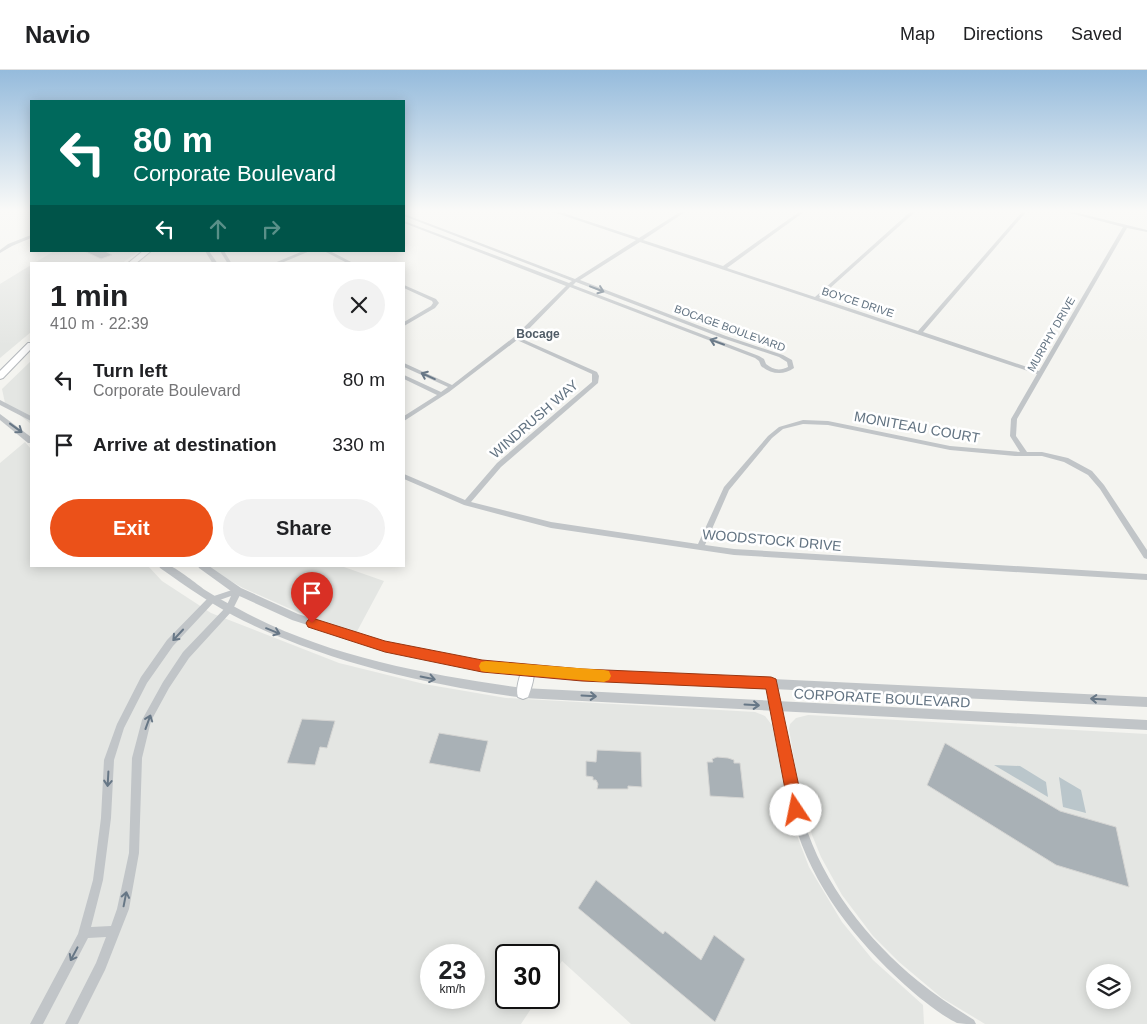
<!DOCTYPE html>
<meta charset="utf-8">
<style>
body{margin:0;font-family:Helvetica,sans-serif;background:#f2f2f2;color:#202124;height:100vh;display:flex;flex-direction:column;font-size:19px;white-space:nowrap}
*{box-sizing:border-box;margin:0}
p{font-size:16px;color:#757577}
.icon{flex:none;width:28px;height:28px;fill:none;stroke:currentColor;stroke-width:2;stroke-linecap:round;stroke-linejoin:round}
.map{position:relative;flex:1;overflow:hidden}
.panel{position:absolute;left:30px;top:192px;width:375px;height:305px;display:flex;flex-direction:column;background:#fff;border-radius:0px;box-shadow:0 2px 12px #0003}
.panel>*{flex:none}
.guide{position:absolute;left:30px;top:30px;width:375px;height:152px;border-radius:0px;box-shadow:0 2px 12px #0003;background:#00695c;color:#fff;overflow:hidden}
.fabs{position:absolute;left:1086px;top:894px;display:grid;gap:10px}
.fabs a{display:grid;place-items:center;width:45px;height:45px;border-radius:50%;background:#fff;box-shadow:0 2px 12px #0003;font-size:25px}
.speed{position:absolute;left:420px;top:874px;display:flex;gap:10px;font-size:25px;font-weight:700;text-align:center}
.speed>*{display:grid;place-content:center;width:65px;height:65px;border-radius:50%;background:#fff;box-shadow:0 2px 12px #0003;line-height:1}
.speed small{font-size:12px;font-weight:400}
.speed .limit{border:2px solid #111;border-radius:8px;background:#fff;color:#111}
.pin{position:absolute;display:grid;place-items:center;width:42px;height:42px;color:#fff;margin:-51px -21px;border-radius:50% 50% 50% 0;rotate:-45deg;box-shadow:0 0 5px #0007}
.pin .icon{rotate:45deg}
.me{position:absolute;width:55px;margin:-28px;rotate:349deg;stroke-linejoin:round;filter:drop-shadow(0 0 4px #0008)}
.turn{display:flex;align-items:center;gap:18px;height:105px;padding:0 20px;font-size:22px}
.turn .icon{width:65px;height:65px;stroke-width:2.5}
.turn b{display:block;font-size:35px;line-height:42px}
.lanes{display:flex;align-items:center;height:48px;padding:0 20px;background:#0003;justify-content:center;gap:25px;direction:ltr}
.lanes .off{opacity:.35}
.round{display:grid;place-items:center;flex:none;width:52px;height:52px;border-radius:26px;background:#f2f2f2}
.summary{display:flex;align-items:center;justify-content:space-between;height:85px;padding:0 20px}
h1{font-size:30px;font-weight:700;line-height:38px}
.cta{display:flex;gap:10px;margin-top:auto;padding:10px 20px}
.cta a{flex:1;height:58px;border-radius:30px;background:#eb5119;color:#fff;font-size:20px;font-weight:700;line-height:58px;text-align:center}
.cta a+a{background:#f2f2f2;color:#202124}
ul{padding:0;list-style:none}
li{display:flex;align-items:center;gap:15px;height:65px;padding:0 20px}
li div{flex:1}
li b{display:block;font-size:19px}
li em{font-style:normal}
header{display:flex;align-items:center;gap:30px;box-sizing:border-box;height:70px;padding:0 25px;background:#fff;border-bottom:1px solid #e0e0e0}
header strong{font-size:24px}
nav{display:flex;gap:28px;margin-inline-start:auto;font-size:18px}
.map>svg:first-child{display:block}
.built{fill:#e4e6e3;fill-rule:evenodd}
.water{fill:#bac6cb}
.building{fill:#a9b1b6;stroke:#d5d5d3}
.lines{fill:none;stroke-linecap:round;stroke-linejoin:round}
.primary-casing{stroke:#b4b8bc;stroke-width:2}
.minor{fill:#c1c5c8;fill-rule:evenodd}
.tertiary{fill:#c1c5c8;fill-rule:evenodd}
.primary{fill:#fff;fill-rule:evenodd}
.oneway{stroke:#677786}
.route{fill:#eb5119;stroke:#993510}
.slow{fill:#f59e0b}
.labels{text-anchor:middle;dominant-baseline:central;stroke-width:5;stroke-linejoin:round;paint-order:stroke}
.far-street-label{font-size:11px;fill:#627382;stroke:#fff}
.far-neighbourhood-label{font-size:12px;font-weight:bold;fill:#505c67;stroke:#fff}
.street-label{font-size:14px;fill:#627382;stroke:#fff}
</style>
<header>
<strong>Navio</strong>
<nav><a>Map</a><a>Directions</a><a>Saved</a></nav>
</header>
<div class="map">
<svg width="1147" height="954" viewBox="0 0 1147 954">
<rect width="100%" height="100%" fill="#f4f4f0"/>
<g class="built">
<polygon points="54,181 139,181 121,194 33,194"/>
<polygon points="31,195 31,262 0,288 0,214"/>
<polygon points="31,291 31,354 5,333 2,319"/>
<path d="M25,372L31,379V496H148L162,511L211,543L339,593L424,614L506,628L755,642L765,646L775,659L791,750L809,797L842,852L873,890L923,935L924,954H631L562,891L549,911V885H506V928H538L521,954H0V393ZM431,885H474V928H431Z"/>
<polygon points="204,496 341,496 384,511 354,567 243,518"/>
<path d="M808,645L1147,664V954H985L942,928L899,892L873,866L842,825L821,787L812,765L800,725L789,659L790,654L796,648ZM1095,902H1122V930H1095Z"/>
</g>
<g class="water">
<polygon points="994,695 1020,696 1046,712 1048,727"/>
<polygon points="1059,707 1081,720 1086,743 1063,737"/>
</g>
<g class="building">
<polygon points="84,181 105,181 112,185 101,189"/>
<polygon points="302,649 335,651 327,678 320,677 315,695 287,693"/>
<polygon points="439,663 488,671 480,702 429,693"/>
<polygon points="945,673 1060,741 1116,757 1129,817 1056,795 927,715"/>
<polygon points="597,680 641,682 642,717 628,716 628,719 597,719 598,714 596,710 593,710 593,707 586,706 586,691 596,692"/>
<polygon points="717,687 728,688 734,690 734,693 740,693 744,728 710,726 707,692 713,692 712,689"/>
<polygon points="596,810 663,864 665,861 701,890 714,865 745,889 715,952 578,838"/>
</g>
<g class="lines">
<g class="primary-casing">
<g id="primary">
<polygon points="143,181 151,181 135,194 127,194"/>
<polygon points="28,273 31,273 31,279 3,308 0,309 0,301"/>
<path d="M528,595L533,597C536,605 531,619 528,627L523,629L518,627C515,619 520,605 523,597Z"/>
</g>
</g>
<g class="minor">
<path d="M553,142H560L639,168L680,142H685L643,170L723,196L799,142H804L727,198L815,227L910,142H915L819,228L918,261L1022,142H1026L923,262L1039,301L1123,157L1066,142H1074L1147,160V162L1127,158L1017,349L1016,366L1027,382H1042L1068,388L1092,401L1104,415L1147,480V489L1144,488L1100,419L1088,405L1064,392L1042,386H1015L950,380L828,355L803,354L783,359L772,368L729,420L705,475L734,479L1147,504V510L734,485L551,458L464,435L404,409V404L465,430L497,393L592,312V304L517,270L449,322L404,351V346L437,325L404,309V305L441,322L448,317L404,297V293L452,315L514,267L566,216L404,153V151L569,213L572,211L404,146V144L575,209L636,170ZM640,172L1037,304L1011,349L1010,366L1020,382L950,376L828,351L803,350L779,357L768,366L724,417L698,474L551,452L471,432L501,397L598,313L599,306L597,302L520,268L570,217L755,288L759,291L761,296C771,304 783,306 794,298L792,290L783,285L726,266L580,210ZM576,212L722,268L779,287L787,292L788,297C780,301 773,300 766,294L764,289L759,286L573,215Z"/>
<polygon points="31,165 31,168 12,176 0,183 0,180 8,174"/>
<polygon points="205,181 209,181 218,194 213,194"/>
<polygon points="220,181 224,181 232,194 228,194"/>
<polygon points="303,181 310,181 279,194 272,194"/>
<polygon points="324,181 330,181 355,194 349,194"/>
<polygon points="404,215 436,229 439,233 435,238 404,256 404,252 431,236 433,233 432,231 404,218"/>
<path d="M238,518L241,519L242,521L232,541L189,588L169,618L151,651L142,688L139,783L129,839L105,900L78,954H65L96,893L106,867L88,868L43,954H30L78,864L93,810L101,748L104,690L117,654L141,607L167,570L208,528ZM231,526L226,537L183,582L163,612L142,650L132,688L129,783L117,839L111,856L91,857L103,810L111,748L114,690L124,658L147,613L173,576L214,532Z"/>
<path d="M771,609L774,610L775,613C782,644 788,675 795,706C798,721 800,737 804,751C823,814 868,870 918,911C935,925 955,938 974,950L976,954C970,954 962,954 957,953C942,946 918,927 905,915C856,871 812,816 794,751C790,736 788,721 785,706C779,675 773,644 767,613L768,610Z"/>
</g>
<g class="tertiary">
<polygon points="0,330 31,346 31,351 0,335"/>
<polygon points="0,344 31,367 31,373 28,373 0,350"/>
<path d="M159,496C162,496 167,495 170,496C177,498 198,515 205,520C219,529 234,536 248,544C333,588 429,605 523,618L1147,650V660L523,628C426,614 333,594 244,551C214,536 187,517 160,498Z"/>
<polygon points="198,496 209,496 241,518 298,544 385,572 482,592 582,600 1147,627 1147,637 582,610 482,600 385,580 292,550 235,524 199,498"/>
</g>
<use href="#primary" class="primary"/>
</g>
<defs><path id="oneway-shaft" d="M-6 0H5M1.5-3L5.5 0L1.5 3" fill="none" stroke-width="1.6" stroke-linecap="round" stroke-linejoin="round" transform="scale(1.25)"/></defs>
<g class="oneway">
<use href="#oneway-shaft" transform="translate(597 219) rotate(21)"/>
<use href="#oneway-shaft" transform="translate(717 272) rotate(-160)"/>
<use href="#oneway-shaft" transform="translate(428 306) rotate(-156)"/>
<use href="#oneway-shaft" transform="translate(16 358) rotate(36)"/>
<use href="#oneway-shaft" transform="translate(273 561) rotate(22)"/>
<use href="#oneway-shaft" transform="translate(178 565) rotate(133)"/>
<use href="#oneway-shaft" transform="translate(428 608) rotate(11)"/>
<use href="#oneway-shaft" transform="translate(589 626) rotate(3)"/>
<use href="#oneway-shaft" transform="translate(1098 629) rotate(-177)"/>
<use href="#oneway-shaft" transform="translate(752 635) rotate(3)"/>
<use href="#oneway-shaft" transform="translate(148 652) rotate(-70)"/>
<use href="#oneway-shaft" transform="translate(108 709) rotate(93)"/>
<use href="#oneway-shaft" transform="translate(125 829) rotate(-79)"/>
<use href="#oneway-shaft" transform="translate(74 884) rotate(118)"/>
</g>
<linearGradient id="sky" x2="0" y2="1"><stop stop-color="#95bbdc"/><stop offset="0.51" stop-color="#fafaf8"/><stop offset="1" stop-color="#fafaf8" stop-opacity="0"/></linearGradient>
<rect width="1147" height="276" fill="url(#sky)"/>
<polygon class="route" points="312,548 385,571 482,590 582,599 771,607 776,609 804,740 802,746 796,748 791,746 789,740 766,619 582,611 482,602 385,582 308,557 306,553 308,550"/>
<polygon class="slow" points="486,591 604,600 609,601 611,606 609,610 604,612 486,602 481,601 479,596 481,592"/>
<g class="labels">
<g class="far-street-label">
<text transform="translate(858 232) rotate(18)">BOYCE DRIVE</text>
<text transform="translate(730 258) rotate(20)">BOCAGE BOULEVARD</text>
<text transform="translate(1051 264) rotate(-60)">MURPHY DRIVE</text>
</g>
<g class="far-neighbourhood-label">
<text x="538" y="264">Bocage</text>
</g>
<g class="street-label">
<text transform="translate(534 349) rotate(-41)">WINDRUSH WAY</text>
<text transform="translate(917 357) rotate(10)">MONITEAU COURT</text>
<text transform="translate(772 470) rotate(5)">WOODSTOCK DRIVE</text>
<text transform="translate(882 628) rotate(3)">CORPORATE BOULEVARD</text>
</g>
</g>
</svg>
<div class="fabs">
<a><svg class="icon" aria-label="layers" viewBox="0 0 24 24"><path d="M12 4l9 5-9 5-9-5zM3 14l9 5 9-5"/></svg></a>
</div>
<div class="speed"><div>23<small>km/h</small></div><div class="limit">30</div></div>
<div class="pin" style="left:312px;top:553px;background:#d93025"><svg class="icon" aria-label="arrive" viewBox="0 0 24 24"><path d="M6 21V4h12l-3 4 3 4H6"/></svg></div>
<svg class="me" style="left:796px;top:740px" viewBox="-20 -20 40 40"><circle r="19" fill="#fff"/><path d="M0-13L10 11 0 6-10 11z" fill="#eb5119"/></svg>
<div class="guide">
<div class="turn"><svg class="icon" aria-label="left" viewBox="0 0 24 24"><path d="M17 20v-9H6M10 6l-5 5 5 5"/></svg><div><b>80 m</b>Corporate Boulevard</div></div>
<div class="lanes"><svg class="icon" aria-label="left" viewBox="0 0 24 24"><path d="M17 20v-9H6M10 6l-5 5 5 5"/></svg><svg class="icon off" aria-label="ahead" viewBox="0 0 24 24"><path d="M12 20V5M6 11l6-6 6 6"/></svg><svg class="icon off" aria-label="right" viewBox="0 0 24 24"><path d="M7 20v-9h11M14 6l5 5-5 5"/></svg></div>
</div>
<section class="panel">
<div class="summary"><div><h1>1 min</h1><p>410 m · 22:39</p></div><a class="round"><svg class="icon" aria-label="close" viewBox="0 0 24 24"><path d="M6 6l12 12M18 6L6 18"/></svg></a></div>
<ul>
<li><svg class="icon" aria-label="left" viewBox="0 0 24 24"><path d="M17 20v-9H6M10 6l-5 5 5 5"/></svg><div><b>Turn left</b><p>Corporate Boulevard</p></div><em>80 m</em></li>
<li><svg class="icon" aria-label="arrive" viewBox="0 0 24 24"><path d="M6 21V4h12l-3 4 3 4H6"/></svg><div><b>Arrive at destination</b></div><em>330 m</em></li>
</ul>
<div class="cta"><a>Exit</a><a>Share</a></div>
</section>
</div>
